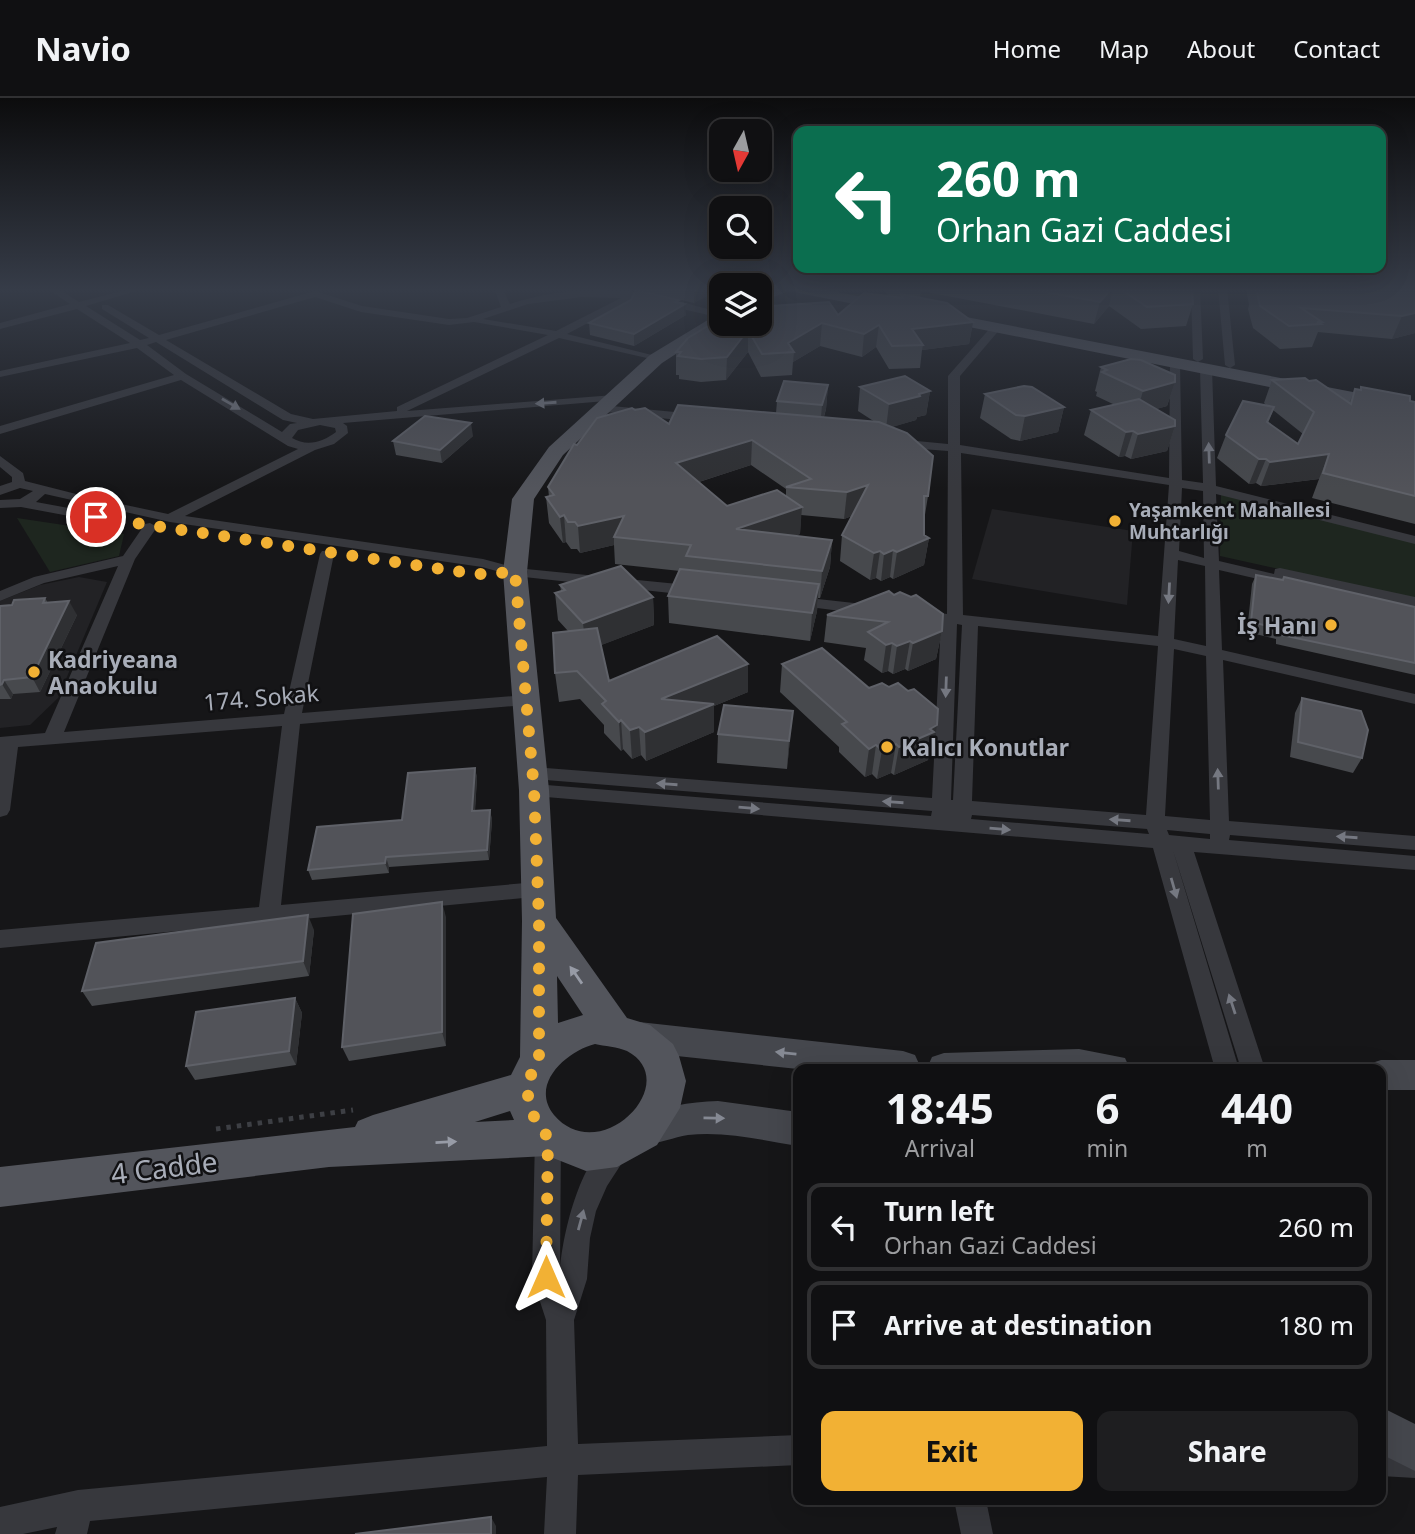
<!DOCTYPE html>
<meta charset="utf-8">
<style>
body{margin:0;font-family:"Noto Sans",sans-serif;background:#1e1e20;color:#f1f3f6;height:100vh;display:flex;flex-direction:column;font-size:26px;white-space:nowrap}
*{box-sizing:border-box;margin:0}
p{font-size:23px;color:#9c9d9f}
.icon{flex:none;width:38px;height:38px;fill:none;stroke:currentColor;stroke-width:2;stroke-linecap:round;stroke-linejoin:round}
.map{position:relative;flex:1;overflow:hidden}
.panel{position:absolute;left:793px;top:966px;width:593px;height:441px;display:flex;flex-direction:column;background:#101012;border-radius:14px;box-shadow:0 7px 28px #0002,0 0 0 2px #303032}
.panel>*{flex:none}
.banner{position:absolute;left:793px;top:28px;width:593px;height:147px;border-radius:14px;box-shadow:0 7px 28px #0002,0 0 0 2px #303032;background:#0b6e4f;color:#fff;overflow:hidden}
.needle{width:46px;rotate:188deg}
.fabs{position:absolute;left:709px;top:21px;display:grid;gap:14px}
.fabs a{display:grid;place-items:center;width:63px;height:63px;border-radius:14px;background:#101012;box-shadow:0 7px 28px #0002,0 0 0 2px #303032;font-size:35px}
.pin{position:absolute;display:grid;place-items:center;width:60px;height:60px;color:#fff;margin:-30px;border:4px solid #fff;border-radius:50%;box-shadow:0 2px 7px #0007}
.me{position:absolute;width:77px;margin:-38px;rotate:0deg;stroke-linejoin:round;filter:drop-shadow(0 0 5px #0008)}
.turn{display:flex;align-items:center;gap:24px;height:147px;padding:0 28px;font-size:32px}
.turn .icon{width:91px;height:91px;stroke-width:2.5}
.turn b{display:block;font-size:49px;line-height:60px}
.eta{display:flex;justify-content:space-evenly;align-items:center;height:119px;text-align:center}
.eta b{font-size:42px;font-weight:700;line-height:49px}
.primary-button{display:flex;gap:14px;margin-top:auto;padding:14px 28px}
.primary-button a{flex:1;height:80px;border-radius:14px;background:#f2b134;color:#111;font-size:28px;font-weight:700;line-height:80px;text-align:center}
.primary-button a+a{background:#1e1e20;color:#f1f3f6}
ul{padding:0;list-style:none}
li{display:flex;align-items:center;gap:21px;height:88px;margin:0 14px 10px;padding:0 14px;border:4px solid #303032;border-radius:14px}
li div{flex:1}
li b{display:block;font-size:26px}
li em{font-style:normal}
header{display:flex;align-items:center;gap:42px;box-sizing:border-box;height:98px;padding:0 35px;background:#101012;border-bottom:2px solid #303032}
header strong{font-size:33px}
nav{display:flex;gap:38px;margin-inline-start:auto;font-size:24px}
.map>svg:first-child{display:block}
.built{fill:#222225}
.green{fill:#1e261f}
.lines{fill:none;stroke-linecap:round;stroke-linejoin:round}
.path{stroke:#3d3f44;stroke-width:5;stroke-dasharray:4.5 6;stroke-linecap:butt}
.minor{fill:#37383d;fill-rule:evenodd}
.secondary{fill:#45474d;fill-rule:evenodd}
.primary{fill:#53555c;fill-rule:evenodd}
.wall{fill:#47494d;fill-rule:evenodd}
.shaded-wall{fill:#2f3033}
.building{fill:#525359;stroke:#5f6168;stroke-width:2}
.oneway{fill:#757881}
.oneway2{fill:#979ba6}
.oneway3{fill:#858993}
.route{stroke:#f2b134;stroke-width:12;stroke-dasharray:0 21.6}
.poi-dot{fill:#f2b134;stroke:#111113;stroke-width:2.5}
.labels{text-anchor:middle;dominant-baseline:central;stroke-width:5;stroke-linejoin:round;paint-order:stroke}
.far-poi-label{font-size:19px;font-weight:bold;fill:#a8adb8;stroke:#111113;text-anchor:start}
.poi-label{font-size:23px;font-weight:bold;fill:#a8adb8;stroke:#111113;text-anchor:start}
.street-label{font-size:23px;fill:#a8adb8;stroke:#111113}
.near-street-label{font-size:28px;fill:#a8adb8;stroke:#111113}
</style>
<header>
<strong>Navio</strong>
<nav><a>Home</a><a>Map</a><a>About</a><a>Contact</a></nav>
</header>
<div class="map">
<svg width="1415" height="1436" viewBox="0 0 1415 1436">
<rect width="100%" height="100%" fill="#161618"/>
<g class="built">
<polygon points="992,411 1133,433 1127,507 972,481"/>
<polygon points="79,479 107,484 58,600 30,627 0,630 0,503 40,487"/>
</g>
<g class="green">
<polygon points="1221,395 1415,444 1415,501 1220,458"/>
<polygon points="17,420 124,436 119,458 50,474"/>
</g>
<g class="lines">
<polyline class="path" points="216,1031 353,1012"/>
<g class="minor">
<path d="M46,190H57L79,204L133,190H146L86,208L140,242L149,240L102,211V207H108L159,237L315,193L362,208L449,221L467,220L501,209L494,190H502L510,206C547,193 596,189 635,194C664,198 693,208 721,214V220L635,200L567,236L660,259V263L559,240L407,313L614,297L620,300L618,302L343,325L347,328L348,335L334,346L315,352L185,418L483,461L516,470L698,488L706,493L698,498L515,478L482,469L170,424L45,396L36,404L112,418L119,422L112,426L21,409L0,410V402L20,401L33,393L20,390L0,397V388L12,384V379L0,369V358L23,375L25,383L88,399L168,416L298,351L288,348L181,282L0,336V328L174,277L137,250L0,279V273L130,245L77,211L0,231V225L70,206ZM315,199L361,214L449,227L474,224L548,237L397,309V313L313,321L291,316L166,242ZM582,199L621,200L556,233L483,221L528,206ZM156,244L283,322L297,325L290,326L282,334L186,276L147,247ZM320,327L335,330L336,334C323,344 307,349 292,340L298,332Z"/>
<polygon points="1191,190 1200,190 1203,261 1198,264 1193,261"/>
<polygon points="1218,190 1227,190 1235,267 1230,270 1225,267"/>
<path d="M992,228L1001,230L960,278V347L1169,380L1170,265L1175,262L1180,265L1182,382L1203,385L1200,271L1206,268L1212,271L1216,388L1415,438V446L1216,396L1219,463L1274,476L1275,471L1280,470L1415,499V509L1299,483L1298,488L1293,489L1219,472L1222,552L1415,596V606L1223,562L1229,723L1415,738V752L1230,737L1229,742L1415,758V772L1194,754L1265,971H1241L1173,752L1239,971H1215L1153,750L534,698L527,697L525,692L527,687L534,686L931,718L932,713L533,681L526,679L524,675L526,671L533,669L932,700L941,524L916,522L908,517L916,512L947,516L948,353L896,349L890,345L896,341L948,346V278ZM961,355L1169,387L1158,538L963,517ZM1182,390L1203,393L1204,460L1179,453ZM1178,462L1205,468L1206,548L1174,541ZM957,526L962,527L953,702H951ZM978,528L1158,548L1146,717L972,703ZM1174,551L1206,558L1210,722L1165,718ZM972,717L1147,731L1149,736L971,721ZM1167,732L1210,736V741L1169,737Z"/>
<polygon points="601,307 696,316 702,320 696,324 597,313 597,309"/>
<polygon points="150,425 157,429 135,461 64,634 284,616 320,456 322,453 332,453 334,456 302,615 526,597 535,602 526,607 300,626 281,807 537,784 544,786 547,792 544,798 0,850 0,832 259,809 282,628 18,649 10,712 7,717 0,719 0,639 45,635 118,468 44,485 0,503 0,493 34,479 123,458 145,426"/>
<polygon points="791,498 872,507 880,512 872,517 786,506 783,503 786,500"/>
<path d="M548,1027L557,1031L561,1039L560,1171C563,1135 581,1054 618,1039L627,1043L631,1051L607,1088L596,1113L590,1140L587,1181L574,1222L578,1346L798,1337V1367L578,1377L576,1436H544L547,1379L90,1423L87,1436H55L57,1429L23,1436H0V1409L78,1392L547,1348L546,1222L532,1179L535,1039L539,1031Z"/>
<polygon points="1381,1347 1415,1348 1415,1380 1381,1378"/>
<polygon points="954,1402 986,1402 993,1436 961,1436"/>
</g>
<g class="secondary">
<polygon points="639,924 903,953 915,957 920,968 919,971 798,971 639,954 627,949 622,939 627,929"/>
<polygon points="1079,951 1125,960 1130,971 927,970 932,959 944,955"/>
<polygon points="1381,962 1415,962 1415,992 1381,992 1381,971 1366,971 1369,966"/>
<path d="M718,1003L798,1014V1048C761,1042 725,1033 688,1037C668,1040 654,1050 634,1043L629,1031L634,1019C662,1009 689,1004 718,1003Z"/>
<polygon points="1381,1309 1415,1326 1415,1373 1381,1356"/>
</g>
<g class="primary">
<polygon points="770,190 816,190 1415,306 1415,318 789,193 760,204 760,194"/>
<path d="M721,214L722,226L662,265L563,357L534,401L527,474L549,692L556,820L627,920L650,927L673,946L679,958L686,983L680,1010L657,1047L617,1069L586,1073L548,1058L329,1069L0,1109V1069L355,1029L358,1023L373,1017L511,977L520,959L522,823L519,692L503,474L512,401L549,349L650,257ZM557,878L583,917L558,925ZM595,946C604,948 618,949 627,953C685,984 600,1071 554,1017C529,986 567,953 595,946ZM510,1013L514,1022L475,1024Z"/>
</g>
</g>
<g class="wall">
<polygon points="641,190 721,190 694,205 641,192"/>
<polygon points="884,190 1192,190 1193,206 1186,228 1141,231 1109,208 1094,226 921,193 920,199 973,224 969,246 922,252 920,270 889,271 876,249 862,259 820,248 793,264 792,277 761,279 748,254 726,282 701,284 679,281 679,277 676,277 676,254 771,208 838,217 888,198"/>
<polygon points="1246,190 1415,190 1415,235 1392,241 1318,234 1312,249 1280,251 1253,230 1248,211 1249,207"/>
<polygon points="679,205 686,217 634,248 590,237 589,225"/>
<polygon points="1101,269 1175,284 1167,308 1156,311 1175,328 1167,353 1131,361 1125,358 1119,359 1084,337 1091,312 1115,307 1096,298 1097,294 1095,293"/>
<path d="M1272,282L1349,305L1355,291L1415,304V426L1312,400L1319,381L1261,388L1256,385L1249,386L1217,360L1226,337L1267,308L1264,305ZM1273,312L1303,336L1298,346L1268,325Z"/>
<path d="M828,287L826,311L824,319L875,324L858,313L860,289L930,293L926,317L917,319L916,322L891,329L928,398L924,423V437L929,440L924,467L893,481L890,479L881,483L876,480L870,482L840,463L842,437L852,418L844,421L801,417L800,436L793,438L832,442L830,469L820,500H818L817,513L810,543L669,525L668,498L680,473L615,466L614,447L580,455L577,451H571L566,444L563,445L549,425L546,399H549L548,389L577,347L635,312L669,326L776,315L777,303ZM751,367L786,391V398L727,408L699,384Z"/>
<polygon points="985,296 1064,309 1058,334 1020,343 1011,341 980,320"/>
<polygon points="473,338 442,365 396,357 393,343"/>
<polygon points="1256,477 1282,482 1284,479 1415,509 1415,577 1276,546 1276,541 1247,534 1252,486"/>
<polygon points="560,487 653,499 654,527 601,547 609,583 748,566 748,594 714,608 714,634 646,663 641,657 632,661 623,651 621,653 604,635 604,627 580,601 559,604 555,575 568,533 558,522 555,495 561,493"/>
<polygon points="889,493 942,533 936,561 908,573 905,571 893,576 888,573 882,575 864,562 866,550 824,544 827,517"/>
<polygon points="45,500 48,505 77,517 40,594 13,596 11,601 0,601 0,508 12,507"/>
<polygon points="782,566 869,590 889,589 932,656 929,657 928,662 894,677 891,675 877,681 872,676 865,679 839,654 839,649 780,594"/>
<polygon points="1302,600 1362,660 1353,675 1290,659 1295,615"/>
<polygon points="718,636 790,641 787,671 717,665"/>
<polygon points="475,670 477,680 475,713 490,712 492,722 489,762 389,769 389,775 312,782 308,772 402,722"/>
<polygon points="446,819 446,948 349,963 342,949"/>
<polygon points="314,832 309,878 92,908 82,893"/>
<polygon points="295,900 302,915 296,967 195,982 186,968"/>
</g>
<g class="shaded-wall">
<polygon points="701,190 721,190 694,205 694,193"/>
<polygon points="1112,190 1113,190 1109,208 1094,226 1100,204"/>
<polygon points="679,202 679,210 685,206 686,217 634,248 634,236"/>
<polygon points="1415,215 1415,235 1392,241 1402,218"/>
<polygon points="973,224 969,246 922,252 923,247 912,231"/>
<polygon points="822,225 820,248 793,264 794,254 788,245"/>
<polygon points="879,227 876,249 862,259 864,236"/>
<polygon points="748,232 748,254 726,282 727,259"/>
<polygon points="1175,284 1167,308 1136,317 1143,293"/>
<polygon points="828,287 826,311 820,331 822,307"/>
<polygon points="930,293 926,317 917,319 916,322 886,331 889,306"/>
<polygon points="1064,309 1058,334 1020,343 1025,318"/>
<polygon points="471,325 473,338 442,365 440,352"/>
<polygon points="1175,328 1167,353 1131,361 1138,336"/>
<polygon points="1133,333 1125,358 1119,359 1126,334"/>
<polygon points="752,342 751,367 677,391 676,365"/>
<polygon points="1329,356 1319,381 1261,388 1270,364"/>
<polygon points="1259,361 1266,361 1256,385 1249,386"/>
<polygon points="868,387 865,413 844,421 847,394"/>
<polygon points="802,409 800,436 735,458 736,431"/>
<polygon points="564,417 566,444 563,445 560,419"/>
<polygon points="624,418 614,439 614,447 580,455 578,428"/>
<polygon points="929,440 924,467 893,481 897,454"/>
<polygon points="832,442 830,469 820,500 822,473"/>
<polygon points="893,452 890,479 881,483 884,456"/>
<polygon points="880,453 876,480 870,482 874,455"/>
<polygon points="819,486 817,513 810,543 812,515"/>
<polygon points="653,499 654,527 586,553 583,525"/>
<polygon points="69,503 77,517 40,594 32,579"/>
<polygon points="942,533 936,561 908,573 913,545"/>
<polygon points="910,543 905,571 893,576 897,548"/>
<polygon points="892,545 888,573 882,575 886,547"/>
<polygon points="748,566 748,594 714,608 714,634 646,663 645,634 661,601"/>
<polygon points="4,582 13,596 11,601 2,586"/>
<polygon points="793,613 790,641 787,671 789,643"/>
<polygon points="621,622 623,651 621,653 619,624"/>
<polygon points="937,627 932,656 929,657 928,662 894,677 899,649"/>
<polygon points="639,629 641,657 632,661 630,632"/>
<polygon points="896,646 891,675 877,681 882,652"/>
<polygon points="876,647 872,676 865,679 869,651"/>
<polygon points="475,670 477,680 474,723 472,713"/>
<polygon points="490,712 492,722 489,762 487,752"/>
<polygon points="386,759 389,769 389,775 385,765"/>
<polygon points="442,804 446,819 446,948 442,934"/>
<polygon points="308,817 314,832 309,878 303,863"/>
<polygon points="295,900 302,915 296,967 289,953"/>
<polygon points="491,1419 496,1428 496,1436 491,1436"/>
</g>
<g class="building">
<polygon points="677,190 701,190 694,193"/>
<polygon points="1023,190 1112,190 1100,204"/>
<polygon points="1119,190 1192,190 1193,206 1147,209"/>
<polygon points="1256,190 1415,190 1415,215 1402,218 1301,210 1322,224 1317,224 1321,226 1289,228 1260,208"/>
<polygon points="636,192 679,202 675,204 685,206 634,236 589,225 631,202"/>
<polygon points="864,195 903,200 901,196 947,205 973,224 912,231 923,247 892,248 879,227 864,236 822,225 788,245 794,254 762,256 748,232 727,259 701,261 678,258 681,254 676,254 688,240 721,220 721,226 760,226 760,205 771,208 829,204 838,217"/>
<polygon points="1131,261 1141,262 1175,277 1175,284 1143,293 1102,274 1107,272 1101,269"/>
<polygon points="905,278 930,293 919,296 920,298 889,306 860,289"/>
<polygon points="1305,280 1309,283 1316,282 1351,306 1355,291 1361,292 1361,289 1410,298 1410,303 1415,304 1415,398 1323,375 1329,356 1270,364 1266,361 1259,361 1226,337 1243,303 1274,309 1267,324 1298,346 1314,314 1272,282"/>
<polygon points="784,283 828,287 822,307 777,303"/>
<polygon points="1024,288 1032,289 1064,309 1025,318 1016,317 985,296"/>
<polygon points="1139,301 1175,322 1175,328 1138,336 1133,333 1126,334 1091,312"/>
<polygon points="678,307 879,324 907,335 933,358 928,398 924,398 924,437 929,440 897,454 893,452 884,456 880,453 874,455 842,437 868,387 847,394 786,389 811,381 752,342 676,365 727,408 777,392 802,409 736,431 832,442 822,473 686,458 691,447 614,439 624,418 578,428 575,424 568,424 564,417 560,419 546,399 554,397 548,389 574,346 577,347 597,320 632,310 635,312 645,310 669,326"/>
<polygon points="425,318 471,325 440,352 393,343"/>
<polygon points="621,468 653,499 583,525 555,495 565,492 560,487"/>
<polygon points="680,471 819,486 812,515 668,498"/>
<polygon points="1256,477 1283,482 1284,479 1415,509 1415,565 1281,537 1280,531 1251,524"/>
<polygon points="889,493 894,497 900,494 911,499 916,497 943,516 942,533 913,545 910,543 897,548 892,545 886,547 868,534 888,524 827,517"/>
<polygon points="45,500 43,505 69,503 32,579 4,582 2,586 0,587 0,508 12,507 14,502"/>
<polygon points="597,530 609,583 717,538 748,566 661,601 714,606 645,634 639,629 630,632 621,622 619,624 602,606 606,603 577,573 555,575 553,535"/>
<polygon points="822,550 869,590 882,585 889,589 898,585 908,593 914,591 938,611 937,627 930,631 934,634 899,649 896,646 882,652 876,647 869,651 842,626 847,624 782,566"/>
<polygon points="1302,600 1361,613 1368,632 1362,660 1298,644"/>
<polygon points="724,607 793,613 789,643 718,636"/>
<polygon points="475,670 472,713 490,712 487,752 386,759 385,765 308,772 317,729 402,722 408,675"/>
<polygon points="442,804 442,934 342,949 353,816"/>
<polygon points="308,817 303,863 82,893 96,845"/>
<polygon points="295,900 289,953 186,968 196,914"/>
<polygon points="491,1419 491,1436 355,1436"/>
</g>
<defs><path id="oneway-solid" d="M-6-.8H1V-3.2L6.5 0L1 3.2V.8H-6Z" transform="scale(1.75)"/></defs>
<g class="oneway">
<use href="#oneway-solid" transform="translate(546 305) rotate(176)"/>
<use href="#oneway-solid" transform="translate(231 306) rotate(30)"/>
<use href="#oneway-solid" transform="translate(1209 355) rotate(-92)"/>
<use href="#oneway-solid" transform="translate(1169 495) rotate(93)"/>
<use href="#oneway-solid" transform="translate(946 589) rotate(92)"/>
<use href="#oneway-solid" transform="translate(1218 681) rotate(-92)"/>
<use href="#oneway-solid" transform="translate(667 686) rotate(-176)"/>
<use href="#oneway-solid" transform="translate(893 704) rotate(-176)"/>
<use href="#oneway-solid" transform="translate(749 710) rotate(5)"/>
<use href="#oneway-solid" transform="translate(1120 722) rotate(-176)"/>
<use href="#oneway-solid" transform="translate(1000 731) rotate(5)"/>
<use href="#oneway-solid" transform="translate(1347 739) rotate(-176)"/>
<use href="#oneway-solid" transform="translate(1174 790) rotate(74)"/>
<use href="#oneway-solid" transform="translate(1232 906) rotate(-108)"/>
<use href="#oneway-solid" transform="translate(581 1122) rotate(-75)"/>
</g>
<g class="oneway2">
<use href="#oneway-solid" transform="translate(576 877) rotate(-125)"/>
<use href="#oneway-solid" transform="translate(446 1044) rotate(-3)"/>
</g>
<g class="oneway3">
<use href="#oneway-solid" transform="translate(786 955) rotate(-174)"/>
<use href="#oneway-solid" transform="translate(714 1020) rotate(1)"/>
</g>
<linearGradient id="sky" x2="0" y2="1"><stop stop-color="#0c0c0d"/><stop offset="0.49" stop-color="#363c48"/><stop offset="1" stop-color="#363c48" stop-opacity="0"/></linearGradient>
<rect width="1415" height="391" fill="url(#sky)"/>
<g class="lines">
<path class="route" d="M96,419L454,473L480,476L515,474L534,692L539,823V962C520,989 527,1015 548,1039L546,1179"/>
</g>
<g class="poi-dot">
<circle cx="1115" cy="423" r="7"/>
<circle cx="1331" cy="527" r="7"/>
<circle cx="34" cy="574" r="7"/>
<circle cx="887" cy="649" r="7"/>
</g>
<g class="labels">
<g class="far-poi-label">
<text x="1129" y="412">Yaşamkent Mahallesi<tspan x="1129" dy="22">Muhtarlığı</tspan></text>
</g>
<g class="poi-label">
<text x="1317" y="527" text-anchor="end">İş Hanı</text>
<text x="48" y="561">Kadriyeana<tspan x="48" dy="26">Anaokulu</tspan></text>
<text x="901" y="649">Kalıcı Konutlar</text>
</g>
<g class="street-label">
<text transform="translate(261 599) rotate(-5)">174. Sokak</text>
</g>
<g class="near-street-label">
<text transform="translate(164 1069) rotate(-7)">4 Cadde</text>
</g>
</g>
</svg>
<div class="fabs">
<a><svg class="needle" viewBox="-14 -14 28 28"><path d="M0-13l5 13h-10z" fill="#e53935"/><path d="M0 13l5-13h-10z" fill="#9c9d9f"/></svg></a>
<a><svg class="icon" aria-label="search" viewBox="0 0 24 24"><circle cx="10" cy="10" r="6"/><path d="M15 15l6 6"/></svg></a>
<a><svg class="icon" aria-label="layers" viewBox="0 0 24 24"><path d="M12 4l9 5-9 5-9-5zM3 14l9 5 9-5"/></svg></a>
</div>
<div class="pin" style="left:96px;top:419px;background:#d93025"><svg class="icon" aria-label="arrive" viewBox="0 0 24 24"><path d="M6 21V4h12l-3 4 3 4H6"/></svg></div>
<svg class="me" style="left:546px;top:1179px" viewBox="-20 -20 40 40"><path d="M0-17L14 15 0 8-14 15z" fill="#f2b134" stroke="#fff" stroke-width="4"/></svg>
<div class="banner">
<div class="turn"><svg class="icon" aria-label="left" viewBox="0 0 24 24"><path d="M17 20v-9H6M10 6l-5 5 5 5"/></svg><div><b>260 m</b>Orhan Gazi Caddesi</div></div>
</div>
<section class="panel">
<div class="eta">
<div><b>18:45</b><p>Arrival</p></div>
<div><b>6</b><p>min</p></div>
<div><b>440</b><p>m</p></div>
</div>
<ul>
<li><svg class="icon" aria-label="left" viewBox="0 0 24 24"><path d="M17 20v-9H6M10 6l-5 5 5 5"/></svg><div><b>Turn left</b><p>Orhan Gazi Caddesi</p></div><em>260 m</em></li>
<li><svg class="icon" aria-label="arrive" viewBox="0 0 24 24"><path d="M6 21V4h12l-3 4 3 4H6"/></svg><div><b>Arrive at destination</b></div><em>180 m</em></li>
</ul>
<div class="primary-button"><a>Exit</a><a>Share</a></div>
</section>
</div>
